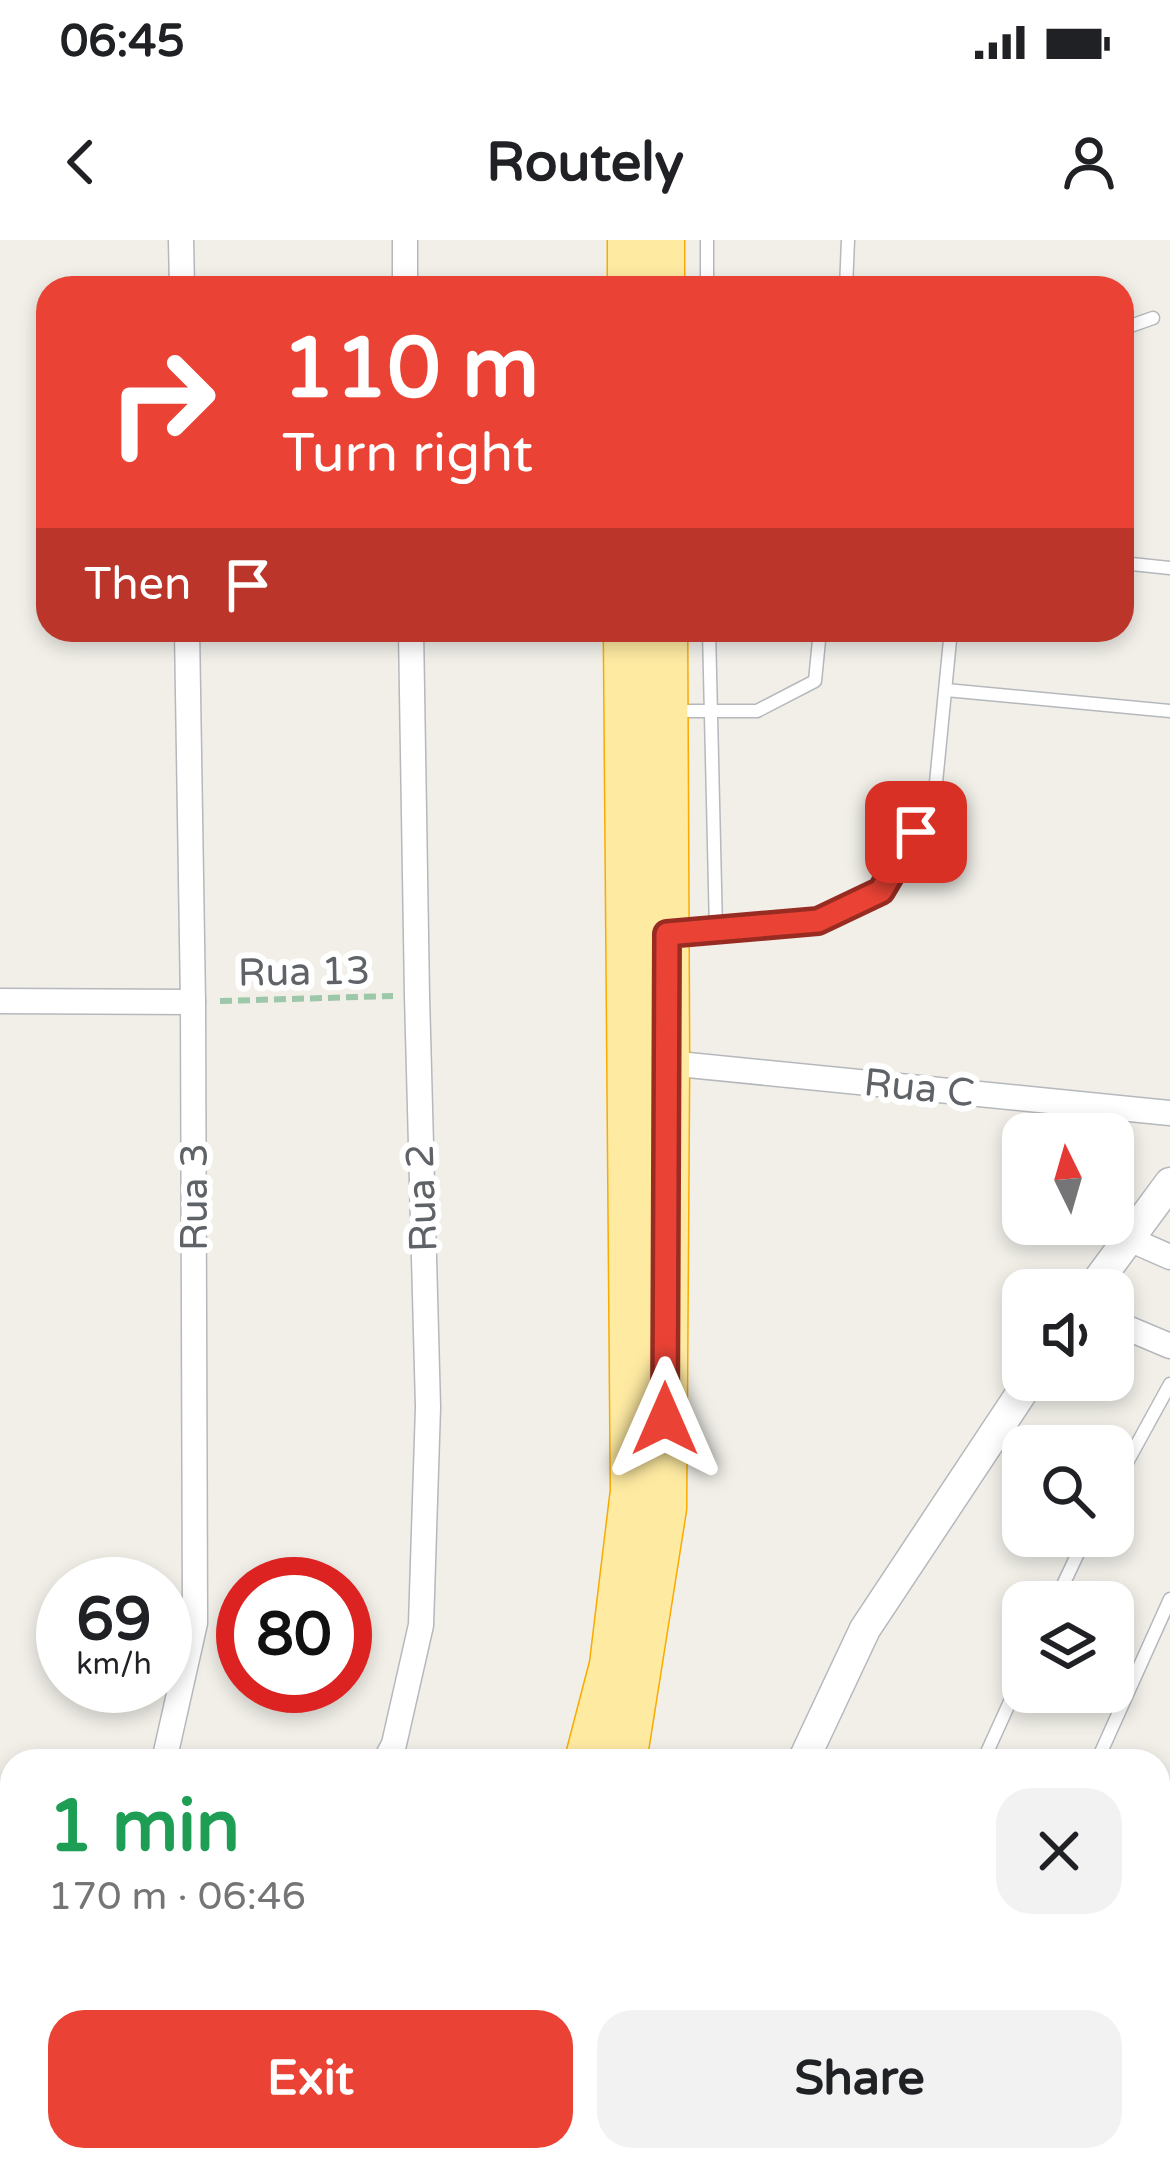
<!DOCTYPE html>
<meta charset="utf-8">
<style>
body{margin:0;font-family:"Varela Round",sans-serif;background:#f2f2f2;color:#202124;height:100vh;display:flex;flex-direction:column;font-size:45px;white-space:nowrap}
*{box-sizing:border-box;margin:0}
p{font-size:39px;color:#757577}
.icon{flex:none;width:66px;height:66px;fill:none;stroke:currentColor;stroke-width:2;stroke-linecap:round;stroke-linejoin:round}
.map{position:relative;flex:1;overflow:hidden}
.details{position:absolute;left:0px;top:1509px;width:1170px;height:423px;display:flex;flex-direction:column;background:#fff;border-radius:36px 36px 0 0;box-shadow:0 6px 18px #0003}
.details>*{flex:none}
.guide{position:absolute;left:36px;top:36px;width:1098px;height:366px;border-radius:36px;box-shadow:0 6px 18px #0003;background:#ea4335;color:#fff;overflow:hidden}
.needle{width:78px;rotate:355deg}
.controls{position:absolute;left:1002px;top:873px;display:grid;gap:24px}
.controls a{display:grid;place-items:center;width:132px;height:132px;border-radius:24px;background:#fff;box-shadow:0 6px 18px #0003;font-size:60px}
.speed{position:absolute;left:36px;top:1317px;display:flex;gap:24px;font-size:60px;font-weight:700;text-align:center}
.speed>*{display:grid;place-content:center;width:156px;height:156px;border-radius:50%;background:#fff;box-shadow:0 6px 18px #0003;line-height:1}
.speed small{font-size:30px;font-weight:400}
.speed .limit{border:18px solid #d22;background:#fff;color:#111}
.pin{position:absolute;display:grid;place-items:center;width:102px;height:102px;color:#fff;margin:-51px;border-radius:24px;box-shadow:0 6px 18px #0006}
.me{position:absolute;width:132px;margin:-66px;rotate:0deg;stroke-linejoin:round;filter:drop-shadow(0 0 9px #0008)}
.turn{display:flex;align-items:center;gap:42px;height:252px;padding:0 48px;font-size:54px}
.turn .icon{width:156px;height:156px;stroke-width:2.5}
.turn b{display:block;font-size:84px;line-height:102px}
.then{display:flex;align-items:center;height:114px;padding:0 48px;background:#0003;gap:24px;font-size:45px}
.round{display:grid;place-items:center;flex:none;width:126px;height:126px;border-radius:36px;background:#f2f2f2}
.head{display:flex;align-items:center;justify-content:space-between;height:204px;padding:0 48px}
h1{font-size:72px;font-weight:800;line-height:90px;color:#1e9e55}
.button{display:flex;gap:24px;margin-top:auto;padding:24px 48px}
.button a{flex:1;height:138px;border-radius:36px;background:#ea4335;color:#fff;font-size:48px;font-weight:800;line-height:138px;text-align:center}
.button a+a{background:#f2f2f2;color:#202124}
.status{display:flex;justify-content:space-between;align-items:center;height:84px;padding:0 60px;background:#fff;direction:ltr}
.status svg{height:33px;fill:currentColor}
header{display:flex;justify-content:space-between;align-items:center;height:156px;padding:0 48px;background:#fff;font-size:54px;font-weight:800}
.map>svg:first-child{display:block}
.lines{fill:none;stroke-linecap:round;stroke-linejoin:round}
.service-casing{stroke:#b5b8bc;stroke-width:15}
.minor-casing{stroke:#b5b8bc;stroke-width:27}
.tertiary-casing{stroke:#b5b8bc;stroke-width:33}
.trunk-casing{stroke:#f9ab00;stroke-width:45}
.path{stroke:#9cc7a9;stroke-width:6;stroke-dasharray:12 6;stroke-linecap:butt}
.service{stroke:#fff;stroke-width:12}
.minor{stroke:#fff;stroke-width:24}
.tertiary{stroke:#fff;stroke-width:30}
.trunk{stroke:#feeaa1;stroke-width:42}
.route-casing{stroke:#982c22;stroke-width:30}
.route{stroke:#ea4335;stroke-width:21}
.labels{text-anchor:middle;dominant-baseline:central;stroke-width:12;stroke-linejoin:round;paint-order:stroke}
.street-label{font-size:39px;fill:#5f6368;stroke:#fff}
</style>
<div class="status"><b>06:45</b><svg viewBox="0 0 49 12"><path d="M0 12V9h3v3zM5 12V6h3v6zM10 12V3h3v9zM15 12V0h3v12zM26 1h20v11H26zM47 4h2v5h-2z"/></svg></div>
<header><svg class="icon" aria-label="back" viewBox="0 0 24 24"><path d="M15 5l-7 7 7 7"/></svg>Routely<svg class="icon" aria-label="person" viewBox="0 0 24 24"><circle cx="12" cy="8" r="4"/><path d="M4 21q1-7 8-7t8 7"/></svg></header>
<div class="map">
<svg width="1170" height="1931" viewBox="0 0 1170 1931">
<rect width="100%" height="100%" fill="#f1efe8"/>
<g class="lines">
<g class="service-casing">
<g id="service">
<polyline points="707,0 707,48"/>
<polyline points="846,48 848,0"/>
<polyline points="1122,89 1153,78"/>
<polyline points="1122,323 1170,328"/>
<polyline points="709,390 716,690"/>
<polyline points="946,450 1170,471"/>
<polyline points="673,471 757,471 815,441 820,390"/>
<polyline points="674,693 818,681 881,651 934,563 951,390"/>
<polyline points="1113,1248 1170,1144"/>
<polyline points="1055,1362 1086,1296"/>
<polyline points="983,1521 1023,1433"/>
<polyline points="1097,1521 1170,1359"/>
<polyline points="1158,1632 1170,1607"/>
<polyline points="1158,1869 1170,1844"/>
<polyline points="706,1931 717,1920"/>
<polyline points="1129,1931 1134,1920"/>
</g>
</g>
<g class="minor-casing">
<g id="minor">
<polyline points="181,0 182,48"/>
<polyline points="405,0 405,48"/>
<polyline points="0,761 193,762"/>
<polyline points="668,823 1170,873"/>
<polyline points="1129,999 1170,1017"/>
<polyline points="1113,1082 1170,1106"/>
<polyline points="164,1521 195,1383 193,762 187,390"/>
<polyline points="385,1521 394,1504 421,1385 428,1167 417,756 411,390"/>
<polyline points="0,1831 12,1817"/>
<polyline points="244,1920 249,1931"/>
<polyline points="670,1920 681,1931"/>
<polyline points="1083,1920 1101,1931"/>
</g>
</g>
<g class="tertiary-casing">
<g id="tertiary">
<polyline points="1091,1050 1170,943"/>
<polyline points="803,1521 865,1389 1030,1140"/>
<polyline points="589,1931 598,1920"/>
</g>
</g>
<g class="trunk-casing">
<g id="trunk">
<polyline points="663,0 663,48"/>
<polyline points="629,48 629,0"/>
<polyline points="586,1521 611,1425 632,1251 625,390"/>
<polyline points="625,1521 665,1268 668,823 666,390"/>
<polyline points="397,1931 404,1920"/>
<polyline points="448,1931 454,1920"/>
</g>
</g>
<polyline class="path" points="220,761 393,756"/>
<use href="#service" class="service"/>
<use href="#minor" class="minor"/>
<use href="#tertiary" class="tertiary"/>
<use href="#trunk" class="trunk"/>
</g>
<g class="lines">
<g class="route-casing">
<polyline id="route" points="665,1179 667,694 818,681 881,651 916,592"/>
</g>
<use href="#route" class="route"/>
</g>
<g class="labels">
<g class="street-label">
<text transform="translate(304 732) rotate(-1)">Rua 13</text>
<text transform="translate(919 848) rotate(6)">Rua C</text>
<text transform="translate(194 957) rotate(-90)">Rua 3</text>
<text transform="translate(422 958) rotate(-92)">Rua 2</text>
</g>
</g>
</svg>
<div class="controls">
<a><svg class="needle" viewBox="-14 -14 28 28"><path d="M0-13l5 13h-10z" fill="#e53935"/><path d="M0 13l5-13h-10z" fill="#757577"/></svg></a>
<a><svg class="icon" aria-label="sound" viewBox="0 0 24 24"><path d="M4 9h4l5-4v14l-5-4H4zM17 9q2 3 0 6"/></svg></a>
<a><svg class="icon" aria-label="search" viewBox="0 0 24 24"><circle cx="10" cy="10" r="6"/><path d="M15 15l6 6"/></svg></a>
<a><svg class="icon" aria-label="layers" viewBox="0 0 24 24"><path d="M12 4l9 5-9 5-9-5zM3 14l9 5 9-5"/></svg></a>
</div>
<div class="speed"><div>69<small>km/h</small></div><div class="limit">80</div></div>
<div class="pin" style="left:916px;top:592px;background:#d93025"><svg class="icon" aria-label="arrive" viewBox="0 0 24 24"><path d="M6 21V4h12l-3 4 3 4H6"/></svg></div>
<svg class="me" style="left:665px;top:1179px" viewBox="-20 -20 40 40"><path d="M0-17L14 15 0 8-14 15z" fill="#ea4335" stroke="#fff" stroke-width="4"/></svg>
<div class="guide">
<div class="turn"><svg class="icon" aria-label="right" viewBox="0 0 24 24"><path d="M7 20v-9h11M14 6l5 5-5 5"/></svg><div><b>110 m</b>Turn right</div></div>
<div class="then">Then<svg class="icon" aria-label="arrive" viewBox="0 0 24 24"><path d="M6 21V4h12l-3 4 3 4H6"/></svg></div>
</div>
<section class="details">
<div class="head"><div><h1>1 min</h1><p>170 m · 06:46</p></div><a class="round"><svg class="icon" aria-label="close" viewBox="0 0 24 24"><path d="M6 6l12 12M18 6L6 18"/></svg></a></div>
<div class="button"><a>Exit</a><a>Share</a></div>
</section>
</div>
